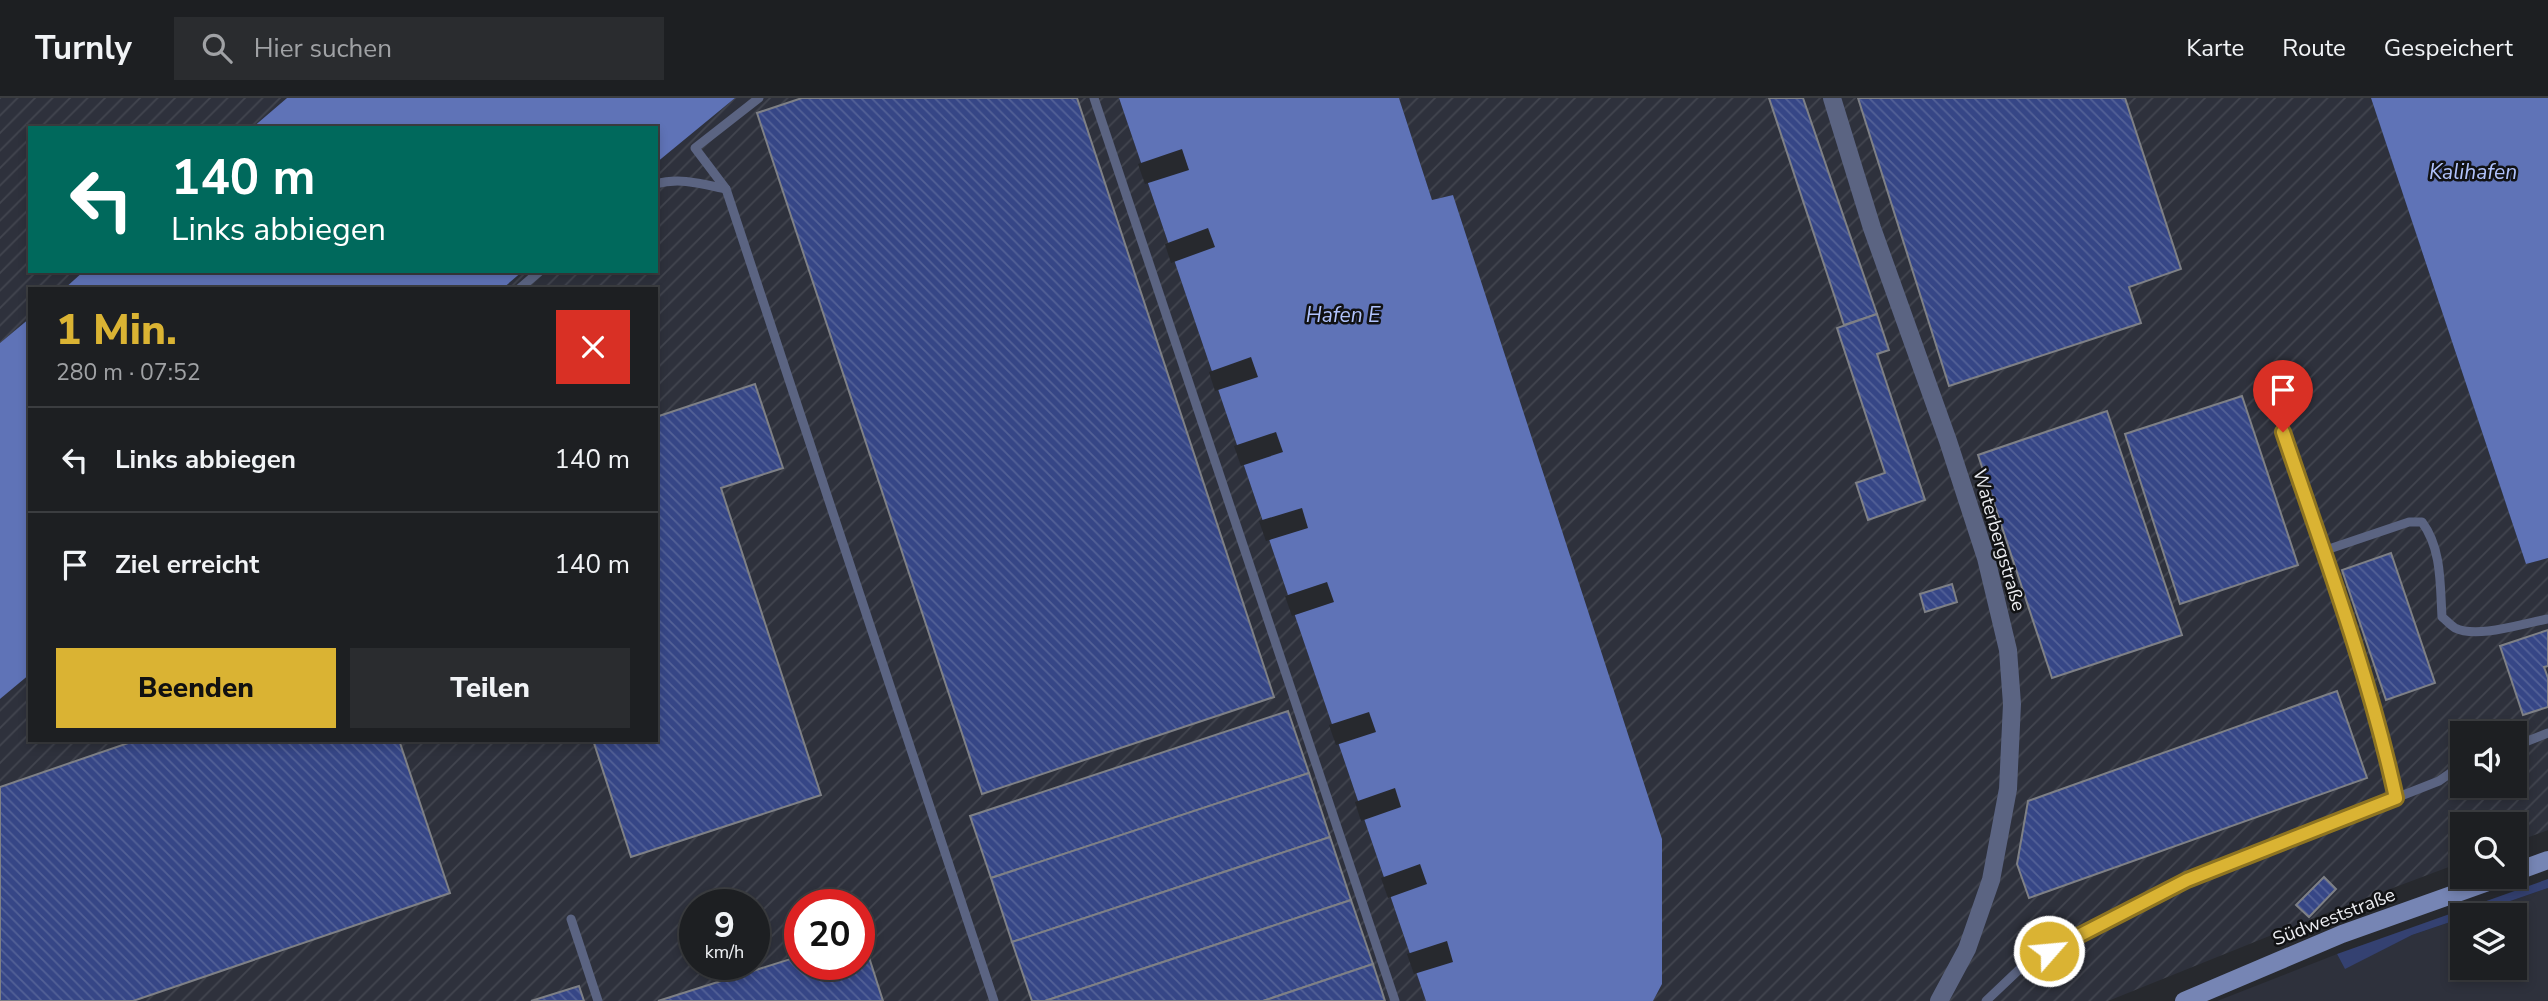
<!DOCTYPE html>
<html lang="de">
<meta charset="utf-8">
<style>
body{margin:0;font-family:"Nunito Sans",sans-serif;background:#2a2c2f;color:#f1f3f6;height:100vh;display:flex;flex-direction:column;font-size:26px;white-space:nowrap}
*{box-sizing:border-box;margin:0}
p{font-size:23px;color:#a0a2a5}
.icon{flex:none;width:38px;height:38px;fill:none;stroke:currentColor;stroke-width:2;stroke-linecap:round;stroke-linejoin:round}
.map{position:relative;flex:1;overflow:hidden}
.drawer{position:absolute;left:28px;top:189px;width:630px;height:455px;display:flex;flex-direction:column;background:#1d1f22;border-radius:0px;box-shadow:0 4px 10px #0003,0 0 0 2px #3b3d40}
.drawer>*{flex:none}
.guide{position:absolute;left:28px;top:28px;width:630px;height:147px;border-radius:0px;box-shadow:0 4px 10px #0003,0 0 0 2px #3b3d40;background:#00695c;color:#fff;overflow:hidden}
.controls{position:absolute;left:2450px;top:623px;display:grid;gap:14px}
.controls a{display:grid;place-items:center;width:77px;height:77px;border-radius:0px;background:#1d1f22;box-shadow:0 4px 10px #0003,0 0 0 2px #3b3d40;font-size:35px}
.speed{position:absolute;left:679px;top:791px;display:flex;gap:14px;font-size:35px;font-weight:700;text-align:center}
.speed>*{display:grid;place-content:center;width:91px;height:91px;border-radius:50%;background:#1d1f22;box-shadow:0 4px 10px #0003,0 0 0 2px #3b3d40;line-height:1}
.speed small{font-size:18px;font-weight:400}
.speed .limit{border:10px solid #d22;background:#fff;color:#111}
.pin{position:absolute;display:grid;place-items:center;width:60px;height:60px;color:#fff;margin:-72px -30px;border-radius:50% 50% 50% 0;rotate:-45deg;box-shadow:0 0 7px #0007}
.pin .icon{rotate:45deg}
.me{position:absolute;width:77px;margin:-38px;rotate:63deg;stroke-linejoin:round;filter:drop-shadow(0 0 5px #0008)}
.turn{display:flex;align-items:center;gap:24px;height:147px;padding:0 28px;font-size:32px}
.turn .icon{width:91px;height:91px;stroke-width:2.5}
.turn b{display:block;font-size:49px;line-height:60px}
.round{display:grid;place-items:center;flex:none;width:74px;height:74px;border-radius:0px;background:#2a2c2f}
.summary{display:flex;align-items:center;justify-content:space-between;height:119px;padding:0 28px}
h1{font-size:42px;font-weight:800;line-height:52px;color:#dab333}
.primary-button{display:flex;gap:14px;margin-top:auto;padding:14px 28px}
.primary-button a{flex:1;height:80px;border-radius:0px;background:#dab333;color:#111;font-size:28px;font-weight:800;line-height:80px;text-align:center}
.primary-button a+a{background:#2a2c2f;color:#f1f3f6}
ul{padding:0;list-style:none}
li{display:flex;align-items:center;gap:21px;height:105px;padding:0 28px;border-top:2px solid #3b3d40}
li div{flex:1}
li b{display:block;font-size:26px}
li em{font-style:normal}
header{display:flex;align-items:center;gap:42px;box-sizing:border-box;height:98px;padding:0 35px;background:#1d1f22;border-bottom:2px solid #3b3d40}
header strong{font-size:33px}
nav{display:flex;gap:38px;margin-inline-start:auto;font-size:24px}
.search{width:490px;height:63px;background:#2a2c2f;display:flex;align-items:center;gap:18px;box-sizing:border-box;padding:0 24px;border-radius:0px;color:#a0a2a5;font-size:26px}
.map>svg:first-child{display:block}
.built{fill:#2e313c}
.industrial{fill:url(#industrial-furrows);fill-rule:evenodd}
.green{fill:#344171}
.water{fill:#5f73b7}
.pier{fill:#27292e}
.building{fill:url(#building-back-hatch);stroke:#7e8086;stroke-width:2}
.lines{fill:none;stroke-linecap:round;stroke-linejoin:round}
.lane{stroke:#5b6482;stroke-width:9}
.street{stroke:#5b6482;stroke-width:18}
.secondary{stroke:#7685b4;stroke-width:18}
.route-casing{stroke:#8e7421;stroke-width:18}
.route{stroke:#dab333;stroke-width:12}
.labels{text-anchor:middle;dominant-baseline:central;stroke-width:5;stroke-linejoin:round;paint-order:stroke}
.street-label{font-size:19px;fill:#ebecf0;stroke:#111214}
.water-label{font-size:21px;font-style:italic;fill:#b1c3fc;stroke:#111214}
</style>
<header>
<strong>Turnly</strong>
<div class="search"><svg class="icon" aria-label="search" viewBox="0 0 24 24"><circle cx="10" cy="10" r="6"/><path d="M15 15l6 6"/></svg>Hier suchen</div>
<nav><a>Karte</a><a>Route</a><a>Gespeichert</a></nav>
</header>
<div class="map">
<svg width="2548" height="903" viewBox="0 0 2548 903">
<defs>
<pattern id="industrial-furrows" width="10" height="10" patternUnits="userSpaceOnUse" patternTransform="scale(1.75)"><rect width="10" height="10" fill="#2e313c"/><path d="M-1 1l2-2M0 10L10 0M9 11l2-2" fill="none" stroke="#42454f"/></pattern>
<pattern id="building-back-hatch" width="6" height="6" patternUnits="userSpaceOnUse" patternTransform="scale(1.75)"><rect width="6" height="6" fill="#364686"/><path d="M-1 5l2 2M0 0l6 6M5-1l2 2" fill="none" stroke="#536197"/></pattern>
</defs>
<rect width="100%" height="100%" fill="#27292e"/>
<polygon class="built" points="2548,790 2548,903 2217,903 2337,856 2345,870 2412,837 2462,820 2462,870 2515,870 2515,817 2470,817"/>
<g class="industrial">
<polygon points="0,0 287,0 252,30 30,30 30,173 84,173 64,191 30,191 30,220 0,245"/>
<path d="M735,0H1119L1426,903H0V601L30,576V642H656V191H502L523,173H656V65ZM695,807H754V866H695ZM800,807H859V866H800Z"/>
<path d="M1399,0H2371L2526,466L2548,460V732L2515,744V726H2462V764L2329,814L2108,903H1653L1662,885L1453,97L1432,102ZM2462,635H2515V688H2462Z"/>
</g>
<polygon class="green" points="2548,781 2548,790 2470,817 2462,817 2462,820 2412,837 2345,871 2337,856"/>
<g class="water">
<polygon points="287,0 735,0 656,65 656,30 252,30"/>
<polygon points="1119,0 1399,0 1432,102 1453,97 1662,741 1662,886 1653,903 1426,903"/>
<polygon points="2371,0 2548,0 2548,460 2526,466"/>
<polygon points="84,173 523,173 502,191 64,191"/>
<polygon points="30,220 30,576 0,601 0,245"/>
</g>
<g class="pier">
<polygon points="1182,51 1189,72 1145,86 1138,66"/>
<polygon points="1208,130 1215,149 1171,165 1165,146"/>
<polygon points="1251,259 1258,279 1215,293 1209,274"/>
<polygon points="1276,334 1283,354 1241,368 1234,348"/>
<polygon points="1302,410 1308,430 1266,443 1259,423"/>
<polygon points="1327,484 1334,504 1292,518 1285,498"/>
<polygon points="1369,614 1376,634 1336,647 1329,627"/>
<polygon points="1395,690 1401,709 1361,723 1355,704"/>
<polygon points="1420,766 1427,786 1388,800 1381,780"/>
<polygon points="1447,843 1453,864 1414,876 1407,856"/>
</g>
<g class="building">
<polygon points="802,0 1077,0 1274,599 982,696 757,15"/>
<polygon points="1769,0 1803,0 1877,216 1844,227"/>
<polygon points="1858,0 2125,0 2181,171 2129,189 2141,225 1949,288"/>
<polygon points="1877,216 1889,252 1877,256 1925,402 1868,422 1856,385 1885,375 1837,230"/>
<polygon points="755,286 783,370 721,390 821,697 631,759 593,642 656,642 656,319"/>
<polygon points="2242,298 2298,467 2180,506 2125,336"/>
<polygon points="2107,313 2182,537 2052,580 1978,357"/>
<polygon points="2391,455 2435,585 2386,602 2342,472"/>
<polygon points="1952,486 1957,504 1925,514 1920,496"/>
<polygon points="2548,532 2548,568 2544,569 2548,580 2548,609 2523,617 2500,548"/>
<polygon points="2337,593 2367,680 2029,800 2017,766 2028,703"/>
<polygon points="1288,613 1309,675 991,780 970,718"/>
<polygon points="137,642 399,642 450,795 133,903 0,903 0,689"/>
<polygon points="1309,675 1330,739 1012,844 991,780"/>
<polygon points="1330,739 1351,802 1045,903 1032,903 1012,844"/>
<polygon points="2324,779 2336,791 2309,819 2296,807"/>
<polygon points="850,800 853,807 829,807"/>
<polygon points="1351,802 1373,866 1263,903 1045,903"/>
<polygon points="859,828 883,903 658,903 800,858 800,866 859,866"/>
<polygon points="1373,866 1385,903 1263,903"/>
<polygon points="579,888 584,903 531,903"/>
</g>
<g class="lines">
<g class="lane">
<polyline points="759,0 695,50 726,91 994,903"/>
<polyline points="1094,0 1395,903"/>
<path d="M656,86C680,79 702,86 726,91"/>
<polyline points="519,191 540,173"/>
<path d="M2283,334C2324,455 2369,576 2396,700"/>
<path d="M2323,453L2409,424H2422C2442,451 2440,487 2442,519C2446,522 2450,527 2455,530C2477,541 2524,525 2548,521"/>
<polyline points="2515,648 2548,635"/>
<polyline points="571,821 598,903"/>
<polyline points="1986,903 2026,865 2187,782 2439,683 2462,667"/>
</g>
<polyline class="street" points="1832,0 1872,130 1948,343 1986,460 2008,552 2012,606 2008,691 1991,782 1967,851 1939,903"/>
<g class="secondary">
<polyline points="2515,774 2548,762"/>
<polyline points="2184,903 2342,836 2502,779"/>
</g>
</g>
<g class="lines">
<g class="route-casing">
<path id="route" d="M2049,853L2187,782L2396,700C2369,576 2324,455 2283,334"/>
</g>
<use href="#route" class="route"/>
</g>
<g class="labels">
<g class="street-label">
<text transform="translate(1999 442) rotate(74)">Waterbergstraße</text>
<text transform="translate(2334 819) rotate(-21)">Südweststraße</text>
</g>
<g class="water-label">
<text x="2473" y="74">Kalihafen</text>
<text x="1343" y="217">Hafen E</text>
</g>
</g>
</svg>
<div class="controls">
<a><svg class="icon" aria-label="sound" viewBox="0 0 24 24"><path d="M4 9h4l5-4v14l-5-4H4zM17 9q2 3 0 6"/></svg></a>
<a><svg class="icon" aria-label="search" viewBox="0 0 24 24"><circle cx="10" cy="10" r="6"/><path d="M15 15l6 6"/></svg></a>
<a><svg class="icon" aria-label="layers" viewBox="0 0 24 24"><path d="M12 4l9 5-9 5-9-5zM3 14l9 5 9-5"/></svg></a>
</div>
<div class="speed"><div>9<small>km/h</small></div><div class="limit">20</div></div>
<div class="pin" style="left:2283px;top:334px;background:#d93025"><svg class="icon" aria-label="arrive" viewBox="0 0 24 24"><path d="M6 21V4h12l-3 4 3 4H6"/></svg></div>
<svg class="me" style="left:2049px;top:853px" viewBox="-20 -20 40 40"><circle r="17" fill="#dab333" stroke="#fff" stroke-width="3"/><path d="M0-11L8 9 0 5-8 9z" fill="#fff"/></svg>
<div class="guide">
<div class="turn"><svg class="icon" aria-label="left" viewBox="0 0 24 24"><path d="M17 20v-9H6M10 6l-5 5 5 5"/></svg><div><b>140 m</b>Links abbiegen</div></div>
</div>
<section class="drawer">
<div class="summary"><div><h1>1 Min.</h1><p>280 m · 07:52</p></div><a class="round" style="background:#d93025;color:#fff"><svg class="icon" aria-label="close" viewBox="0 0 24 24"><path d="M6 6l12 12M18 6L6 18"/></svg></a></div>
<ul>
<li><svg class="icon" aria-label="left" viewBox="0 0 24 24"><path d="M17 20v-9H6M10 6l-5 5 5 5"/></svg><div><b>Links abbiegen</b></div><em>140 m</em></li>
<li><svg class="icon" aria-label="arrive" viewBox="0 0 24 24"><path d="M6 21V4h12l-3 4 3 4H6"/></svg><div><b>Ziel erreicht</b></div><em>140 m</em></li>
</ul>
<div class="primary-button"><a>Beenden</a><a>Teilen</a></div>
</section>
</div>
